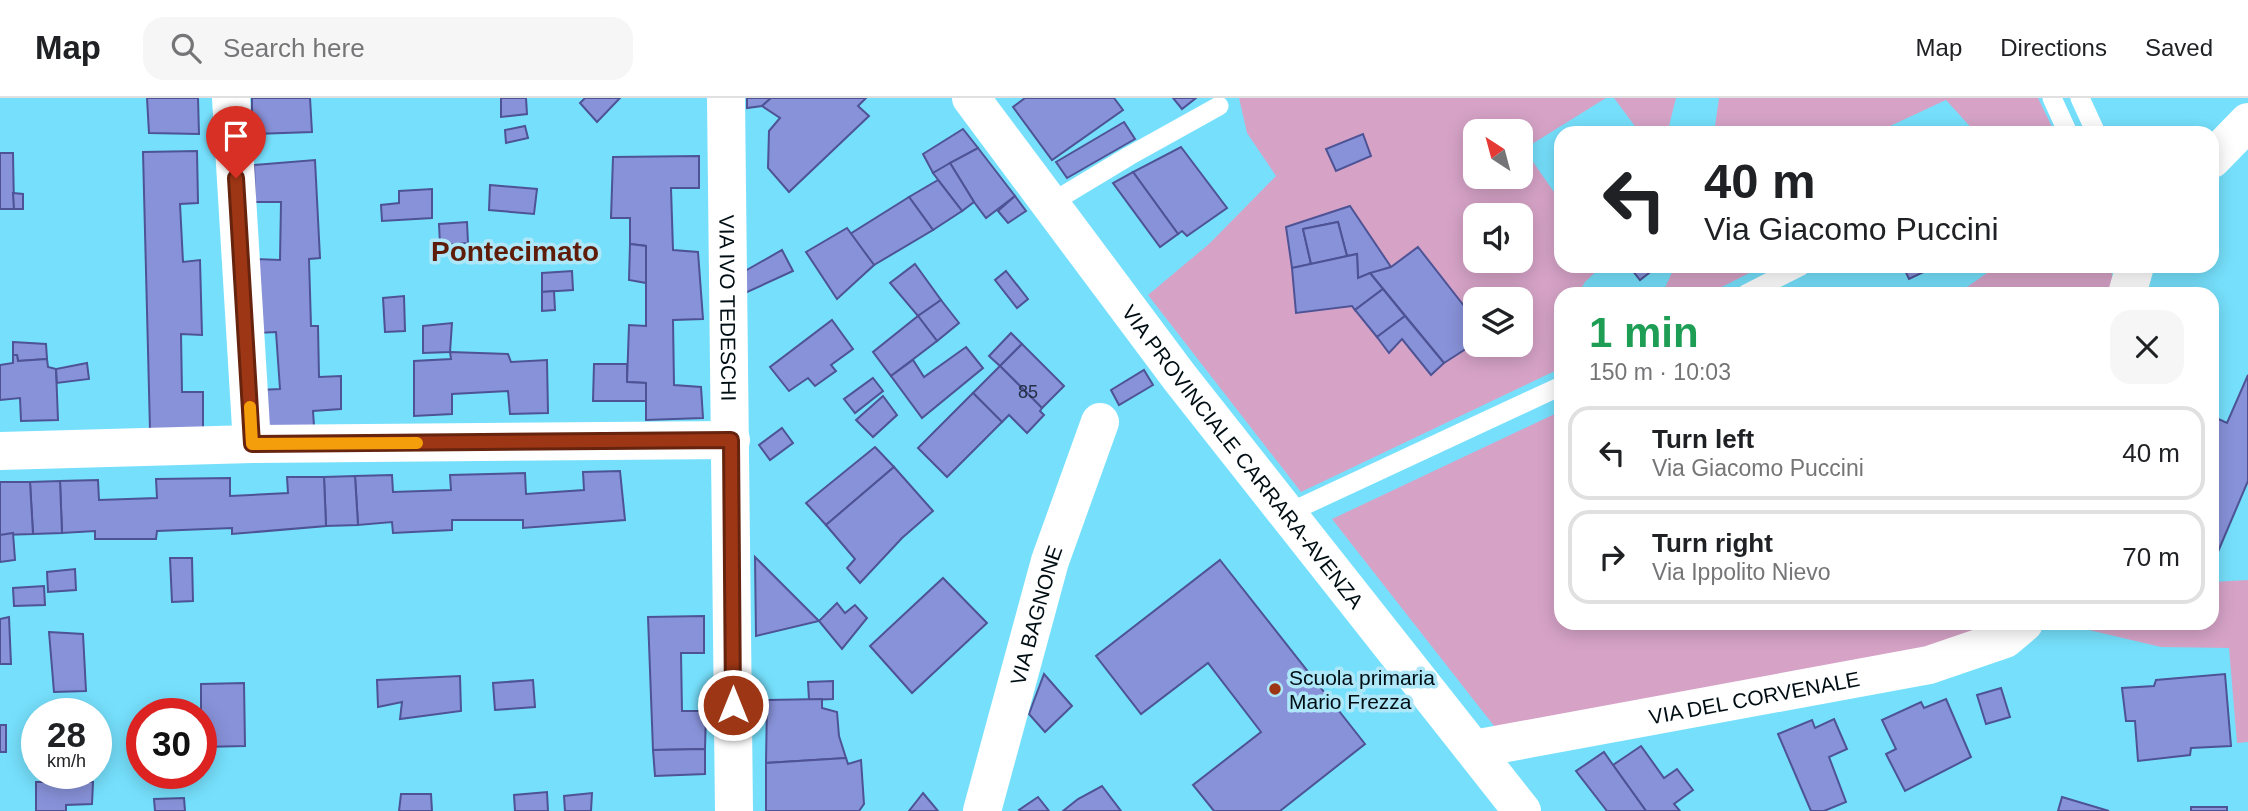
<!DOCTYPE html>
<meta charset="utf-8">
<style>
body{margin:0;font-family:Helvetica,sans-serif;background:#f6f6f6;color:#202124;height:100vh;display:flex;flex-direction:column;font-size:26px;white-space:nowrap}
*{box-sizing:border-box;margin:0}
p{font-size:23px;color:#757577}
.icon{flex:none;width:38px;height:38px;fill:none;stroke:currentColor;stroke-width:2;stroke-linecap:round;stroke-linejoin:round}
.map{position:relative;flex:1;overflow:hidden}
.drawer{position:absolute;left:1554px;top:189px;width:665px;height:343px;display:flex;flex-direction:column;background:#fff;border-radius:21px;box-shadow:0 4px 18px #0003}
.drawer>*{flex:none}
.hud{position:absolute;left:1554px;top:28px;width:665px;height:147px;border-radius:21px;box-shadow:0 4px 18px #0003;background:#fff;color:#202124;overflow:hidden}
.needle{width:46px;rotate:324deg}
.tools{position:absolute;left:1463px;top:21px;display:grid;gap:14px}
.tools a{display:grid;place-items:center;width:70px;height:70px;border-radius:14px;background:#fff;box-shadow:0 4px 18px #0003;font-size:35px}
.speed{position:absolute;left:21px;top:600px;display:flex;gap:14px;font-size:35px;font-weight:700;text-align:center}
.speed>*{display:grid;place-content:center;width:91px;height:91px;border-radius:50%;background:#fff;box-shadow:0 4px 18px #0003;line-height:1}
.speed small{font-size:18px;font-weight:400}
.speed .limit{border:10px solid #d22;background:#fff;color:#111}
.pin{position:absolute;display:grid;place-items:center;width:60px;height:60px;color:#fff;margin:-72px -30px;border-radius:50% 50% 50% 0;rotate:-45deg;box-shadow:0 0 7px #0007}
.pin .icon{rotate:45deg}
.me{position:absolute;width:77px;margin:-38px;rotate:0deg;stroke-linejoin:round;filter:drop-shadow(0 0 5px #0008)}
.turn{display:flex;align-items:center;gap:24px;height:147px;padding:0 35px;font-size:32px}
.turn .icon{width:91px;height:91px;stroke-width:2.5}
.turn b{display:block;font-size:49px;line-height:60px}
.round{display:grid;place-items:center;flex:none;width:74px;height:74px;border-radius:21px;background:#f6f6f6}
.summary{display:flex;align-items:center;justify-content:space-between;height:119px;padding:0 35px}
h1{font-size:42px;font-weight:700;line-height:52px;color:#1e9e55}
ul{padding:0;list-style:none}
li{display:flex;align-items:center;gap:21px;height:94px;margin:0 14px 10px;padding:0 21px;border:4px solid #e0e0e0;border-radius:21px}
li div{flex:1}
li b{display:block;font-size:26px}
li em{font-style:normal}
header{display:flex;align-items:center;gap:42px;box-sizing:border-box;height:98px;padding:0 35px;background:#fff;border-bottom:2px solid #e0e0e0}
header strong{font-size:33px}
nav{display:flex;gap:38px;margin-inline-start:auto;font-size:24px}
.search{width:490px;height:63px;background:#f6f6f6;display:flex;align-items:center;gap:18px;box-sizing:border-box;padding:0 24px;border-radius:21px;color:#757577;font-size:26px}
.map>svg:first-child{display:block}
.green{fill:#d6a3c7;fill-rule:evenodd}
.building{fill:#8892d9;stroke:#4d5395;stroke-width:2}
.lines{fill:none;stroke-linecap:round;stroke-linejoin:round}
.service{stroke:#fff;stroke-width:19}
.minor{stroke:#fff;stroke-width:38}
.secondary{stroke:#fff;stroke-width:38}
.route-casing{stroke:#66230e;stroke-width:18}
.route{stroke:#9d3615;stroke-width:12}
.slow{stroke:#f59e0b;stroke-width:12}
.poi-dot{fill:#9d3615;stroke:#ade7f8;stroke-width:2.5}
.labels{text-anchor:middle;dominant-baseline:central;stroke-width:7;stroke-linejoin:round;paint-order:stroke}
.number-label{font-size:18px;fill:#222f45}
.street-label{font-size:21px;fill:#000e14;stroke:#ade7f8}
.poi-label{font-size:21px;fill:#000e14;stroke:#ade7f8;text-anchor:start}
.district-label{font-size:28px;font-weight:bold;fill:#5f1d09;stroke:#ade7f8}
</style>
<header>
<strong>Map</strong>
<div class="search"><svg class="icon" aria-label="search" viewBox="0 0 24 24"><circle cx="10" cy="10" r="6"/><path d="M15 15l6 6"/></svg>Search here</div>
<nav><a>Map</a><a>Directions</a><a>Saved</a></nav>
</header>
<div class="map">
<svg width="2248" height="713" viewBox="0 0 2248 713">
<rect width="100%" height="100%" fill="#76e0fc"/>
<g class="green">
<path d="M1239,0H1606L1524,51L1561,104V168H1602L1585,184L1578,196H1561V270L1301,394L1148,197L1209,146L1276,78L1247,35ZM1475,33H1521V79H1475ZM1475,117H1521V163H1475ZM1475,201H1521V247H1475Z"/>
<polygon points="1614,0 1676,0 1669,28 1673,35 1640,35"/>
<polygon points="1719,0 2038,0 2055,35 1976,35 1946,2 1875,35 1714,35"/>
<polygon points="1675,168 1763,168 1708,196 1662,196"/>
<polygon points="1997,168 2111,168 2113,188 2111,196 1957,196"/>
<polygon points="1561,313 1561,525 2001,525 1925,558 1498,633 1332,421"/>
<polygon points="2248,482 2248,644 2237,645 2229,550 2161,549 2072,528 2073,525 2212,525 2212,484"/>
</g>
<g class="building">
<polygon points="147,0 198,0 199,36 149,35"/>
<polygon points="252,0 310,0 312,34 252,36"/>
<polygon points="501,0 526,0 527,16 501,19"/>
<polygon points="585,0 620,0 597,24 580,5"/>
<polygon points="747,0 771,0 762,8 747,10"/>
<polygon points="771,0 866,0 858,8 869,18 789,94 768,70 769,33 780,20 762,8"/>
<polygon points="1025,0 1114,0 1123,12 1052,62 1013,9"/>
<polygon points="1173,0 1196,0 1182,11"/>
<polygon points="1124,24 1135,41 1067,80 1056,64"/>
<polygon points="525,28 528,40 506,45 505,32"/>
<polygon points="963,31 978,50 933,75 923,56"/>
<polygon points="1363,36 1371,58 1336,73 1326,51"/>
<polygon points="1181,49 1227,110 1187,138 1182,133 1178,136 1133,74"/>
<polygon points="978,50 1015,98 986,120 974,104 950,65"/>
<polygon points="197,53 198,105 180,106 183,164 200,162 202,237 181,236 182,294 203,294 203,331 150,332 143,54"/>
<polygon points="0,55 13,55 14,111 0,111"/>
<polygon points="699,58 699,90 671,90 673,152 698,154 703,221 673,222 674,287 701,289 703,320 646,322 646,285 627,284 629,227 646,228 646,148 630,146 630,120 611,120 613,59"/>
<polygon points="315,62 320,160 309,161 311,228 318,228 319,279 341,278 341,311 313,313 314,328 259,329 258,292 280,291 276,234 257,235 256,161 280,162 281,104 255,104 254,67"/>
<polygon points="950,65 974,104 962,113 933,75"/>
<polygon points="1133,74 1178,136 1160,149 1113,85"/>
<polygon points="938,82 962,113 933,132 909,99"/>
<polygon points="490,87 537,91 534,116 489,112"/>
<polygon points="432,91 432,120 382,123 381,107 399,105 399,93"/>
<polygon points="13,95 23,96 23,111 14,111"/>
<polygon points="1015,98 1026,113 1008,125 998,113"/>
<polygon points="909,99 933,132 874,167 850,136"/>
<polygon points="1350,108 1391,169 1358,180 1357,156 1347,158 1338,124 1303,131 1311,166 1292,170 1286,129"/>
<polygon points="467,124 468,145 440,147 439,126"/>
<polygon points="1338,124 1347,158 1311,166 1303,131"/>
<polygon points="847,130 874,167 837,201 806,154"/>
<polygon points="630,146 646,148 646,185 629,182"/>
<polygon points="1418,149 1475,222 1475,245 1444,265 1370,175 1391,169"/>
<polygon points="782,152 793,173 745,195 745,173"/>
<polygon points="1357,156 1358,180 1370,175 1383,191 1355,212 1352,208 1296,215 1292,170"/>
<polygon points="915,166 941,202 918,218 890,185"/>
<polygon points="1629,168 1658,168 1640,182"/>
<polygon points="1903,168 1936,168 1909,181"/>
<polygon points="572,173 573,192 542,194 542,175"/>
<polygon points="1006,173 1028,201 1017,210 995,182"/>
<polygon points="1383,191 1405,218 1377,239 1355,212"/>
<polygon points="554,193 555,212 542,213 542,194"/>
<polygon points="404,198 405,233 385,234 383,200"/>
<polygon points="941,202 959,225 937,243 918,218"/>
<polygon points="918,218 937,243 891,278 873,254"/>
<polygon points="1405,218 1444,265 1431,277 1402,241 1389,255 1377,239"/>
<polygon points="832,222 853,251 831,267 836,273 815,288 808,280 789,293 770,269"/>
<polygon points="452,225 450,254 423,255 423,228"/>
<polygon points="1011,235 1022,246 1000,268 989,258"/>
<polygon points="13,244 46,246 47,261 18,263 17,257 13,257"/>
<polygon points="1022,246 1064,288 1042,310 1000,268"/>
<polygon points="966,249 983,270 922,320 891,278 913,262 924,279"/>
<polygon points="450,254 508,256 511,264 547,262 548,315 510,316 508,293 452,296 452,316 414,318 414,263 451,261"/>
<polygon points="13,257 17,257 18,263 47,261 48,269 56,271 58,322 21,323 20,300 0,302 0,267 13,265"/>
<polygon points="87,265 89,281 57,285 56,271"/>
<polygon points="594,266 627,266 627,284 646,285 646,303 593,303"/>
<polygon points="1000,268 1042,310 1040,313 1044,317 1027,335 1009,317 1002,324 973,295"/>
<polygon points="1144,272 1153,287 1119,307 1111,292"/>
<polygon points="2248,277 2248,383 2217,456 2212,453 2212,318 2227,325"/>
<polygon points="873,280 883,293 855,315 844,301"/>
<polygon points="973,295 1002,324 947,379 918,350"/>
<polygon points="883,298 897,317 873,339 856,322"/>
<polygon points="782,330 793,345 770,362 759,347"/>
<polygon points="875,349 894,369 826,427 806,405"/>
<polygon points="894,369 933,413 902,440 860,485 847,470 855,461 826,427"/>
<polygon points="620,373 625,422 523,430 523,422 452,422 452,432 393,435 392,424 358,427 355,378 392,377 393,394 451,392 450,377 525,375 526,396 584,392 583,374"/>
<polygon points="355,378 358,427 326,428 324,379"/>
<polygon points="287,379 324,379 326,428 232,436 232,430 157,433 156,441 95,441 95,433 62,435 60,383 98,382 99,402 157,400 156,381 230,380 230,398 288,395"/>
<polygon points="60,383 62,435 33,436 30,384"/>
<polygon points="0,384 30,384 33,436 0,437"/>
<polygon points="13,435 15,462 0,464 0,437"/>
<polygon points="755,459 819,523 756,538"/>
<polygon points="170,460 192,460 193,503 172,504"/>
<polygon points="1220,462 1365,646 1280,713 1214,713 1193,687 1261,634 1208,565 1141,616 1096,558"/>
<polygon points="75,471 76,492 48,494 47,474"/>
<polygon points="943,480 987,525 912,595 870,548"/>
<polygon points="44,488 45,507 14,508 13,490"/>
<polygon points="837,505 845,515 855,507 867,520 842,551 819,523"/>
<polygon points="704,518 704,555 681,555 682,613 706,613 705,651 653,652 648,519"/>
<polygon points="9,519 11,566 0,566 0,521"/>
<polygon points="49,534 83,536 86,593 54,594"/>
<polygon points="1044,576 1072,608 1045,634 1029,616"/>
<polygon points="2225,576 2231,648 2191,650 2190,657 2138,663 2135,623 2126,623 2122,590 2154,588 2156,582"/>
<polygon points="460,578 461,613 400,621 402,604 378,609 377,582"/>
<polygon points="533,582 535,609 495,612 493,585"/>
<polygon points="833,583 833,601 809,602 808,584"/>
<polygon points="244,585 245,648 201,649 201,586"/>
<polygon points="2001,590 2010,619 1986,626 1977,597"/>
<polygon points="822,601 822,610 837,614 839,638 846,660 766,665 767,602"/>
<polygon points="1946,601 1971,659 1905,693 1886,656 1896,651 1882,622 1921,604 1924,610"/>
<polygon points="1834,621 1847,651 1829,659 1846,704 1824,713 1811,713 1778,636 1812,622 1815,630"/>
<rect x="0" y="627" width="6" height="27"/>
<polygon points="1641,648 1664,680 1677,671 1693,692 1674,706 1680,713 1646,713 1613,667"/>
<polygon points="705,651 705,676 655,678 653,652"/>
<polygon points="1604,654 1613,667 1646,713 1607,713 1576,673"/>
<polygon points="846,660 848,666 861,662 864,706 859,713 766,713 766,665"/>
<polygon points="36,684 93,684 92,706 66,707 66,713 36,713"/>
<polygon points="1102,688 1121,713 1063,713 1078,701"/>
<polygon points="547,694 548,713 515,713 514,697"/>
<polygon points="592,695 591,713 565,713 564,698"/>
<polygon points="923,695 938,713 909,713"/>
<polygon points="401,696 431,696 432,713 399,713"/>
<polygon points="1038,699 1049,713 1020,713 1019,712"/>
<polygon points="2062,699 2109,713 2058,713"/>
<polygon points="184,700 185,713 155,713 154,701"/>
<rect x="2191" y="709" width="36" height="4"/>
</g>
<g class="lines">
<g class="service">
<polyline points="2052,0 2068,35"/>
<polyline points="2080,0 2096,35"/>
<polyline points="1051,105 1129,58 1219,8"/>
<polyline points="1746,196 1801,168"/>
<polyline points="1288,415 1561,288"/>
</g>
<g class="minor">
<polyline points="231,0 252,346"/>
<path id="s1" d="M726,0L734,713"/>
<polyline points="2212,61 2248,24"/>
<polyline points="2127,196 2135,168"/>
<polyline points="0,353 252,346 731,342"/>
<path id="s2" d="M1474,651L1929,567L2005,541L2024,525"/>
<path id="s3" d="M982,713L1050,463L1100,324"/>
</g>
<path class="secondary" id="s4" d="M971,0L1180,280L1522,713"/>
</g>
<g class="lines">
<g class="route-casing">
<polyline id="route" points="236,80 252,346 731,342 733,607"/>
</g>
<use href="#route" class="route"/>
<polyline class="slow" points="250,309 252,346 417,345"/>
</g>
<circle class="poi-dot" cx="1275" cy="591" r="7"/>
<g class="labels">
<g class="number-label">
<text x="1028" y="294">85</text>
</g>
<g class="street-label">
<text stroke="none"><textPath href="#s1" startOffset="210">VIA IVO TEDESCHI</textPath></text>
<text stroke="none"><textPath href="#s4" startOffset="450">VIA PROVINCIALE CARRARA-AVENZA</textPath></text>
<text stroke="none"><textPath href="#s3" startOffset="203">VIA BAGNONE</textPath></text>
<text stroke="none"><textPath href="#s2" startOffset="285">VIA DEL CORVENALE</textPath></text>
</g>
<g class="poi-label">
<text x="1289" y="579">Scuola primaria<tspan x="1289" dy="24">Mario Frezza</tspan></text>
</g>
<g class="district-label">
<text x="515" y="153">Pontecimato</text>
</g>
</g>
</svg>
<div class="tools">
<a><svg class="needle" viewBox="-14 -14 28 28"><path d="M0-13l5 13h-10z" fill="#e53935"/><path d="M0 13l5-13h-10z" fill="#757577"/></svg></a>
<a><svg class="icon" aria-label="sound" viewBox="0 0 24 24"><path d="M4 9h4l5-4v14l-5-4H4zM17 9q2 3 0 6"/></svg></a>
<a><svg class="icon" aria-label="layers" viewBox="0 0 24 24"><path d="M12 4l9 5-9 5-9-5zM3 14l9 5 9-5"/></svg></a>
</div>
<div class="speed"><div>28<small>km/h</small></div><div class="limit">30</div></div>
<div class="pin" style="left:236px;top:80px;background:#d93025"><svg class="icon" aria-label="arrive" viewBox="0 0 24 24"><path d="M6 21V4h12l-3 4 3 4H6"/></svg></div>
<svg class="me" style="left:733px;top:607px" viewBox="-20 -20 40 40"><circle r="17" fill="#9d3615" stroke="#fff" stroke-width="3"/><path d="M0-11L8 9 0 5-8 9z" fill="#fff"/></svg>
<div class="hud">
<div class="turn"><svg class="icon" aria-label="left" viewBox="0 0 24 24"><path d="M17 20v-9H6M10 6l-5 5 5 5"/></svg><div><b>40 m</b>Via Giacomo Puccini</div></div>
</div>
<section class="drawer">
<div class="summary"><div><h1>1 min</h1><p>150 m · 10:03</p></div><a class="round"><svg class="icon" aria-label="close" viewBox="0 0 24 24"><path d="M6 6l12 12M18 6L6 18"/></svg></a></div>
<ul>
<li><svg class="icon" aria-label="left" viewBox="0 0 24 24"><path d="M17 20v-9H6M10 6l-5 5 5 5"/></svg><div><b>Turn left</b><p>Via Giacomo Puccini</p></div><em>40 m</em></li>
<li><svg class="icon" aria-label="right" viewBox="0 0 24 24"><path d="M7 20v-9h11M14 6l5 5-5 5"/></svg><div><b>Turn right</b><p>Via Ippolito Nievo</p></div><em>70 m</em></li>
</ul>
</section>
</div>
